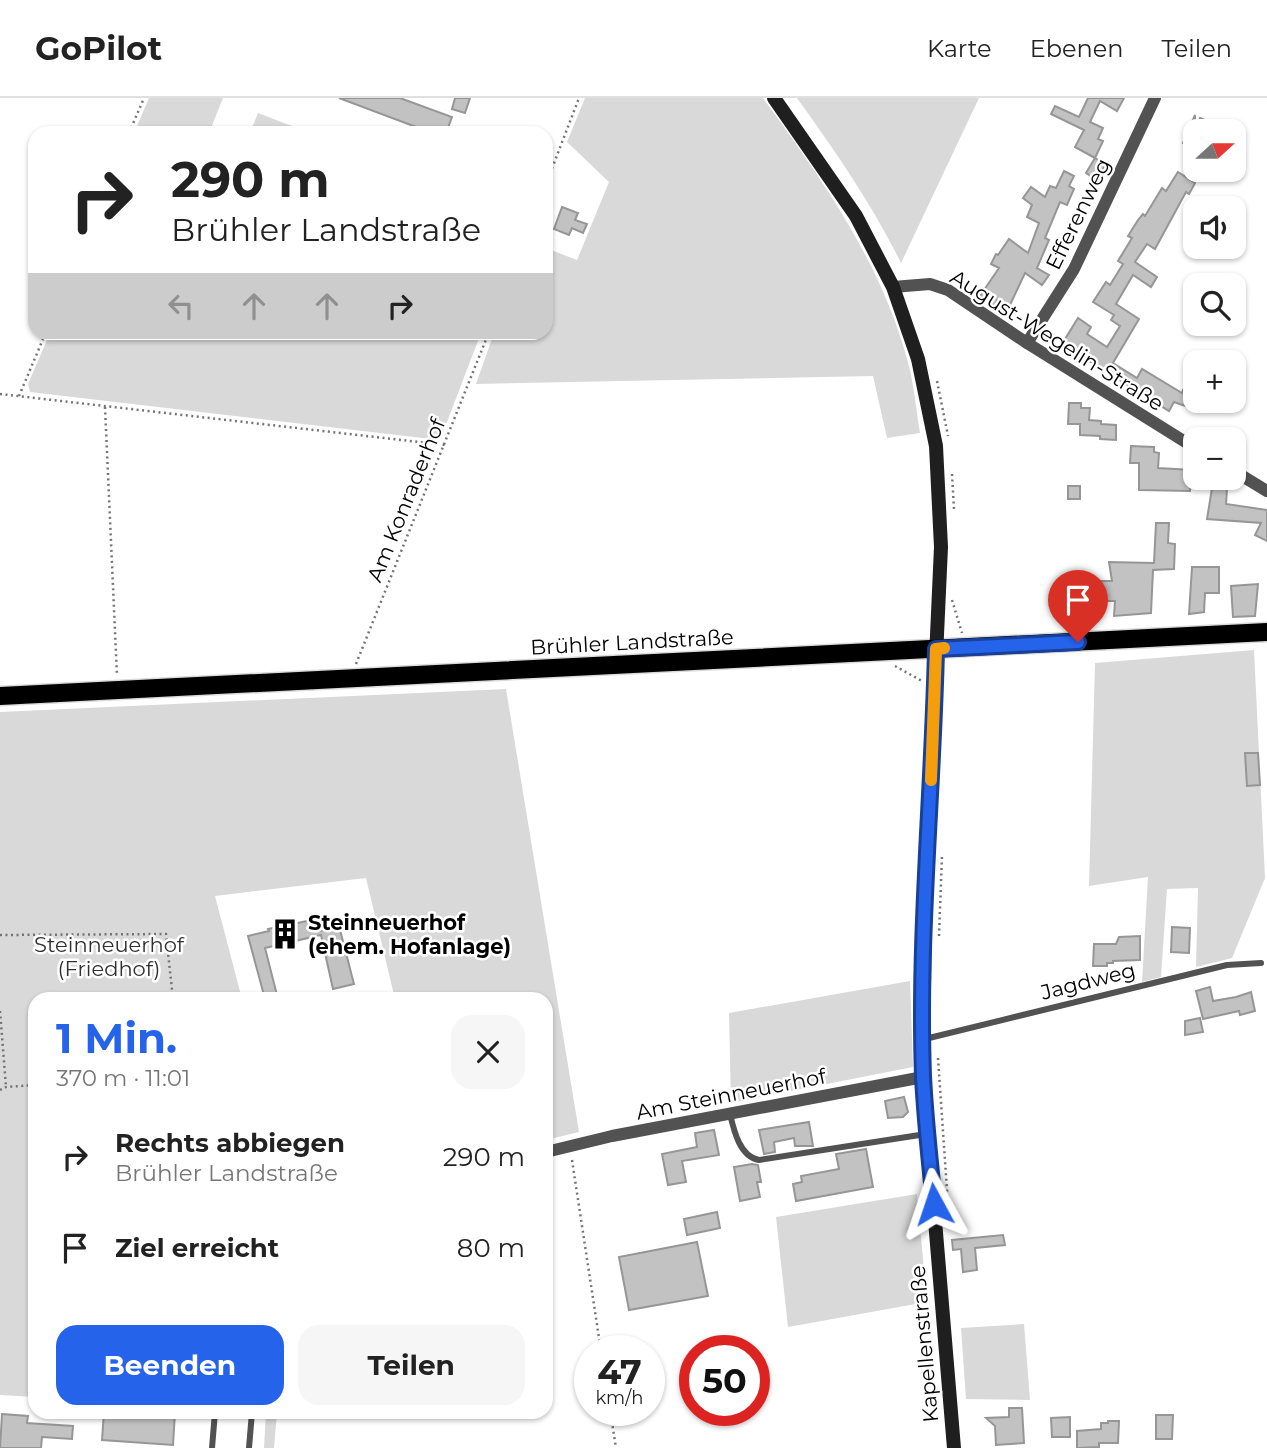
<!DOCTYPE html>
<html lang="de">
<meta charset="utf-8">
<style>
body{margin:0;font-family:Montserrat,sans-serif;background:#f6f6f6;color:#222;height:100vh;display:flex;flex-direction:column;font-size:26px;white-space:nowrap}
*{box-sizing:border-box;margin:0}
p{font-size:23px;color:#767676}
.icon{flex:none;width:38px;height:38px;fill:none;stroke:currentColor;stroke-width:2;stroke-linecap:round;stroke-linejoin:round}
.map{position:relative;flex:1;overflow:hidden}
.details{position:absolute;left:28px;top:894px;width:525px;height:427px;display:flex;flex-direction:column;background:#fff;border-radius:21px;box-shadow:0 2px 5px #0004}
.details>*{flex:none}
.hud{position:absolute;left:28px;top:28px;width:525px;height:214px;border-radius:21px;box-shadow:0 2px 5px #0004;background:#fff;color:#222;overflow:hidden}
.needle{width:46px;rotate:69deg}
.buttons{position:absolute;left:1183px;top:21px;display:grid;gap:14px}
.buttons a{display:grid;place-items:center;width:63px;height:63px;border-radius:14px;background:#fff;box-shadow:0 2px 5px #0004;font-size:35px}
.speed{position:absolute;left:574px;top:1237px;display:flex;gap:14px;font-size:35px;font-weight:700;text-align:center}
.speed>*{display:grid;place-content:center;width:91px;height:91px;border-radius:50%;background:#fff;box-shadow:0 2px 5px #0004;line-height:1}
.speed small{font-size:18px;font-weight:400}
.speed .limit{border:10px solid #d22;background:#fff;color:#111}
.pin{position:absolute;display:grid;place-items:center;width:60px;height:60px;color:#fff;margin:-72px -30px;border-radius:50% 50% 50% 0;rotate:-45deg;box-shadow:0 0 7px #0007}
.pin .icon{rotate:45deg}
.me{position:absolute;width:77px;margin:-38px;rotate:355deg;stroke-linejoin:round;filter:drop-shadow(0 0 5px #0008)}
.turn{display:flex;align-items:center;gap:24px;height:147px;padding:0 28px;font-size:32px}
.turn .icon{width:91px;height:91px;stroke-width:2.5}
.turn b{display:block;font-size:49px;line-height:60px}
.lanes{display:flex;align-items:center;height:66px;padding:0 28px;background:#0003;justify-content:center;gap:35px;direction:ltr}
.lanes .off{opacity:.35}
.round{display:grid;place-items:center;flex:none;width:74px;height:74px;border-radius:21px;background:#f6f6f6}
.head{display:flex;align-items:center;justify-content:space-between;height:119px;padding:0 28px}
h1{font-size:42px;font-weight:700;line-height:52px;color:#2563eb}
.primary-button{display:flex;gap:14px;margin-top:auto;padding:14px 28px}
.primary-button a{flex:1;height:80px;border-radius:21px;background:#2563eb;color:#fff;font-size:28px;font-weight:700;line-height:80px;text-align:center}
.primary-button a+a{background:#f6f6f6;color:#222}
ul{padding:0;list-style:none}
li{display:flex;align-items:center;gap:21px;height:91px;padding:0 28px}
li div{flex:1}
li b{display:block;font-size:26px}
li em{font-style:normal}
header{display:flex;align-items:center;gap:42px;box-sizing:border-box;height:98px;padding:0 35px;background:#fff;border-bottom:2px solid #e0e0e0}
header strong{font-size:33px}
nav{display:flex;gap:38px;margin-inline-start:auto;font-size:24px}
.map>svg:first-child{display:block}
.green{fill:#d9d9d9}
.building{fill:#c2c2c2;stroke:#969696;stroke-width:2}
.lines{fill:none;stroke-linecap:round;stroke-linejoin:round}
.primary-casing{stroke:#dbdbdb;stroke-width:21}
.path{stroke:#747474;stroke-width:2.5;stroke-dasharray:2 3.5;stroke-linecap:butt}
.lane{stroke:#525252;stroke-width:6}
.street{stroke:#525252;stroke-width:12}
.secondary{stroke:#1f1f1f;stroke-width:14}
.primary{stroke:#000;stroke-width:18}
.route-casing{stroke:#184099;stroke-width:18}
.route{stroke:#2563eb;stroke-width:12}
.slow{stroke:#f59e0b;stroke-width:12}
.labels{text-anchor:middle;dominant-baseline:central;stroke-width:5;stroke-linejoin:round;paint-order:stroke}
.street-label{font-size:21px;fill:#000;stroke:#fff}
.poi-label{font-size:21px;font-weight:bold;fill:#000;stroke:#fff;text-anchor:start}
.park-label{font-size:21px;fill:#303030;stroke:#fff}
</style>
<header>
<strong>GoPilot</strong>
<nav><a>Karte</a><a>Ebenen</a><a>Teilen</a></nav>
</header>
<div class="map">
<svg width="1267" height="1350" viewBox="0 0 1267 1350">
<rect width="100%" height="100%" fill="#fff"/>
<g class="green">
<polygon points="149,0 223,0 209,35 134,35"/>
<path d="M585,0H763C821,80 881,164 907,261C914,285 916,311 920,335L887,340L873,278L476,286L494,235L546,234V150L577,162L609,84L567,44Z"/>
<path d="M797,0H979L901,165C872,106 835,53 797,0Z"/>
<polygon points="258,15 310,35 250,35"/>
<polygon points="50,235 50,234 481,235 442,337 431,341 30,294 28,286"/>
<polygon points="1254,552 1265,780 1232,860 1196,869 1198,790 1167,791 1161,879 1142,884 1148,779 1089,788 1095,565"/>
<polygon points="506,591 579,1034 546,1042 546,901 395,901 366,780 215,798 242,901 35,901 35,1299 0,1297 0,614"/>
<polygon points="910,883 913,969 731,1005 729,915"/>
<polygon points="917,1096 927,1204 788,1229 776,1119"/>
<polygon points="1024,1226 1030,1302 966,1301 961,1230"/>
<polygon points="266,1314 277,1314 274,1350 264,1350"/>
</g>
<g class="building">
<polygon points="339,0 400,0 452,19 446,35 432,35"/>
<polygon points="455,0 470,0 465,15 452,11"/>
<polygon points="1088,0 1124,0 1117,13 1100,3 1090,24 1103,30 1098,41 1103,43 1095,60 1106,67 1095,81 1086,75 1095,60 1075,49 1084,32 1051,16 1055,8 1079,19"/>
<polygon points="1195,17 1195,31 1200,20 1210,24 1205,33 1195,33 1195,50 1183,45"/>
<polygon points="1064,73 1074,78 1069,88 1074,91 1067,107 1060,104 1045,140 1049,142 1037,170 1049,177 1042,187 1025,175 1010,207 997,202 995,208 980,198 999,170 991,166 996,156 998,157 1009,141 1028,155 1039,125 1027,119 1032,107 1023,100 1031,89 1045,99 1050,88 1056,90"/>
<polygon points="1178,74 1195,85 1189,96 1186,94 1155,151 1147,146 1135,164 1157,179 1151,189 1133,177 1116,206 1139,221 1113,265 1137,280 1142,271 1182,295 1183,292 1193,295 1188,309 1174,304 1169,313 1062,246 1078,220 1091,229 1087,236 1107,249 1120,228 1111,222 1114,217 1093,204 1106,184 1110,187 1123,166 1118,163 1132,140 1128,138 1138,122 1143,116 1145,118 1162,90 1166,93"/>
<polygon points="562,109 578,115 575,122 587,126 583,135 572,130 569,137 554,131"/>
<polygon points="1069,305 1081,305 1081,310 1090,310 1089,322 1101,323 1101,326 1116,327 1116,342 1100,341 1100,338 1080,337 1080,326 1068,326"/>
<polygon points="1131,348 1154,349 1154,354 1159,355 1158,370 1192,372 1190,393 1139,392 1139,365 1130,365"/>
<rect x="1068" y="388" width="12" height="13"/>
<polygon points="1212,390 1227,391 1226,406 1267,412 1267,443 1255,437 1261,425 1207,421"/>
<polygon points="1156,425 1169,425 1168,445 1175,446 1174,471 1153,472 1151,515 1114,518 1115,503 1063,503 1064,486 1068,486 1068,483 1101,487 1101,483 1112,483 1109,464 1154,465"/>
<polygon points="1192,469 1219,469 1219,495 1205,495 1204,514 1189,516"/>
<polygon points="1258,486 1255,518 1233,519 1231,488"/>
<polygon points="1245,655 1258,655 1260,687 1247,688"/>
<polygon points="317,821 320,833 339,828 354,886 333,891 321,837 265,850 278,901 265,901 248,838 269,833 268,831"/>
<polygon points="1172,829 1190,830 1189,855 1171,854"/>
<polygon points="1140,838 1140,862 1113,863 1113,865 1107,865 1107,868 1093,868 1094,846 1116,846 1119,839"/>
<polygon points="1210,889 1213,903 1236,899 1251,894 1255,913 1240,917 1239,913 1203,921 1196,893"/>
<polygon points="1200,920 1203,934 1185,937 1185,923"/>
<polygon points="904,999 908,1014 903,1019 888,1020 885,1003"/>
<polygon points="809,1024 813,1048 795,1048 794,1040 774,1044 775,1054 764,1056 759,1032"/>
<polygon points="714,1032 719,1057 682,1063 686,1084 668,1087 662,1056 697,1049 695,1035"/>
<polygon points="866,1051 873,1089 796,1103 793,1086 802,1084 801,1078 839,1071 836,1056"/>
<polygon points="752,1066 758,1067 761,1084 757,1084 760,1099 740,1103 734,1069"/>
<polygon points="717,1114 720,1130 687,1137 684,1121"/>
<polygon points="1003,1137 1005,1147 975,1150 977,1172 963,1174 961,1151 953,1152 952,1142"/>
<polygon points="697,1144 708,1198 629,1212 619,1159"/>
<polygon points="1009,1310 1022,1310 1024,1345 996,1347 995,1328 986,1320 1009,1319"/>
<polygon points="104,1314 175,1314 173,1347 102,1342"/>
<polygon points="2,1316 28,1318 27,1325 73,1328 72,1341 42,1339 41,1350 0,1350"/>
<polygon points="1156,1317 1173,1317 1172,1341 1156,1341"/>
<polygon points="1070,1319 1070,1339 1052,1339 1051,1320"/>
<polygon points="1108,1323 1119,1323 1118,1345 1099,1345 1099,1349 1077,1350 1077,1333 1101,1331 1101,1325 1108,1325"/>
</g>
<g class="lines">
<g class="primary-casing">
<polyline id="primary" points="0,598 1267,534"/>
</g>
<g class="path">
<polyline points="129,35 144,0"/>
<polyline points="546,86 579,0"/>
<polyline points="937,283 948,338"/>
<polyline points="0,296 445,347"/>
<polyline points="19,298 46,234"/>
<polyline points="105,309 117,578"/>
<polyline points="952,376 954,411"/>
<polyline points="952,502 962,535"/>
<polyline points="356,566 489,234"/>
<polyline points="895,568 922,583"/>
<polyline points="0,837 166,836 173,901"/>
<polyline points="939,838 942,757"/>
<polyline points="0,913 6,989"/>
<polyline points="938,960 948,1107"/>
<polyline points="0,992 6,989 35,987"/>
<polyline points="572,1062 601,1253"/>
<polyline points="610,1312 616,1350"/>
</g>
<g class="lane">
<polyline points="925,941 1227,867 1261,865"/>
<path d="M730,1016C734,1033 740,1059 759,1062L926,1036"/>
<polyline points="212,1350 215,1314"/>
<polyline points="249,1350 252,1314"/>
</g>
<g class="street">
<polyline points="893,189 930,186 948,192 1027,245 1195,350"/>
<polyline points="1027,245 1074,171 1155,0"/>
<polyline points="1234,373 1267,393"/>
<polyline points="546,1054 612,1038 923,979"/>
</g>
<polyline class="secondary" points="774,0 856,118 893,189 918,261 936,348 941,449 925,801 923,979 954,1350"/>
<use href="#primary" class="primary"/>
</g>
<g class="lines">
<g class="route-casing">
<path id="route" d="M934,1106C930,1063 925,1021 923,978C918,836 933,693 936,551L1078,544"/>
</g>
<use href="#route" class="route"/>
<polyline class="slow" points="931,682 936,551 944,550"/>
</g>
<defs>
<g id="building-bare" transform="scale(2.415)"><path d="M-4-6H4V6H1V3H-1V6H-4ZM-2.5-4.3h1.7v1.8h-1.7ZM.8-4.3h1.7v1.8H.8ZM-2.5-1h1.7V.8h-1.7ZM.8-1h1.7V.8H.8Z" fill="#000" stroke="#fff" stroke-width="2.5" paint-order="stroke"/></g>
</defs>
<g fill-rule="evenodd">
<use href="#building-bare" x="285" y="836"/>
</g>
<g class="labels">
<g class="street-label">
<text transform="translate(1078 116) rotate(-64)">Efferenweg</text>
<text transform="translate(1057 242) rotate(32)">August-Wegelin-Straße</text>
<text transform="translate(406 402) rotate(-68)">Am Konraderhof</text>
<text transform="translate(632 544) rotate(-3)">Brühler Landstraße</text>
<text transform="translate(1088 883) rotate(-14)">Jagdweg</text>
<text transform="translate(731 996) rotate(-11)">Am Steinneuerhof</text>
<text transform="translate(924 1246) rotate(-95)">Kapellenstraße</text>
</g>
<g class="poi-label">
<text x="308" y="824">Steinneuerhof<tspan x="308" dy="24">(ehem. Hofanlage)</tspan></text>
</g>
<g class="park-label">
<text x="109" y="846">Steinneuerhof<tspan x="109" dy="24">(Friedhof)</tspan></text>
</g>
</g>
</svg>
<div class="buttons">
<a><svg class="needle" viewBox="-14 -14 28 28"><path d="M0-13l5 13h-10z" fill="#e53935"/><path d="M0 13l5-13h-10z" fill="#767676"/></svg></a>
<a><svg class="icon" aria-label="sound" viewBox="0 0 24 24"><path d="M4 9h4l5-4v14l-5-4H4zM17 9q2 3 0 6"/></svg></a>
<a><svg class="icon" aria-label="search" viewBox="0 0 24 24"><circle cx="10" cy="10" r="6"/><path d="M15 15l6 6"/></svg></a>
<a>+</a>
<a>−</a>
</div>
<div class="speed"><div>47<small>km/h</small></div><div class="limit">50</div></div>
<div class="pin" style="left:1078px;top:544px;background:#d93025"><svg class="icon" aria-label="arrive" viewBox="0 0 24 24"><path d="M6 21V4h12l-3 4 3 4H6"/></svg></div>
<svg class="me" style="left:934px;top:1106px" viewBox="-20 -20 40 40"><path d="M0-17L14 15 0 8-14 15z" fill="#2563eb" stroke="#fff" stroke-width="4"/></svg>
<div class="hud">
<div class="turn"><svg class="icon" aria-label="right" viewBox="0 0 24 24"><path d="M7 20v-9h11M14 6l5 5-5 5"/></svg><div><b>290 m</b>Brühler Landstraße</div></div>
<div class="lanes"><svg class="icon off" aria-label="left" viewBox="0 0 24 24"><path d="M17 20v-9H6M10 6l-5 5 5 5"/></svg><svg class="icon off" aria-label="ahead" viewBox="0 0 24 24"><path d="M12 20V5M6 11l6-6 6 6"/></svg><svg class="icon off" aria-label="ahead" viewBox="0 0 24 24"><path d="M12 20V5M6 11l6-6 6 6"/></svg><svg class="icon" aria-label="right" viewBox="0 0 24 24"><path d="M7 20v-9h11M14 6l5 5-5 5"/></svg></div>
</div>
<section class="details">
<div class="head"><div><h1>1 Min.</h1><p>370 m · 11:01</p></div><a class="round"><svg class="icon" aria-label="close" viewBox="0 0 24 24"><path d="M6 6l12 12M18 6L6 18"/></svg></a></div>
<ul>
<li><svg class="icon" aria-label="right" viewBox="0 0 24 24"><path d="M7 20v-9h11M14 6l5 5-5 5"/></svg><div><b>Rechts abbiegen</b><p>Brühler Landstraße</p></div><em>290 m</em></li>
<li><svg class="icon" aria-label="arrive" viewBox="0 0 24 24"><path d="M6 21V4h12l-3 4 3 4H6"/></svg><div><b>Ziel erreicht</b></div><em>80 m</em></li>
</ul>
<div class="primary-button"><a>Beenden</a><a>Teilen</a></div>
</section>
</div>
